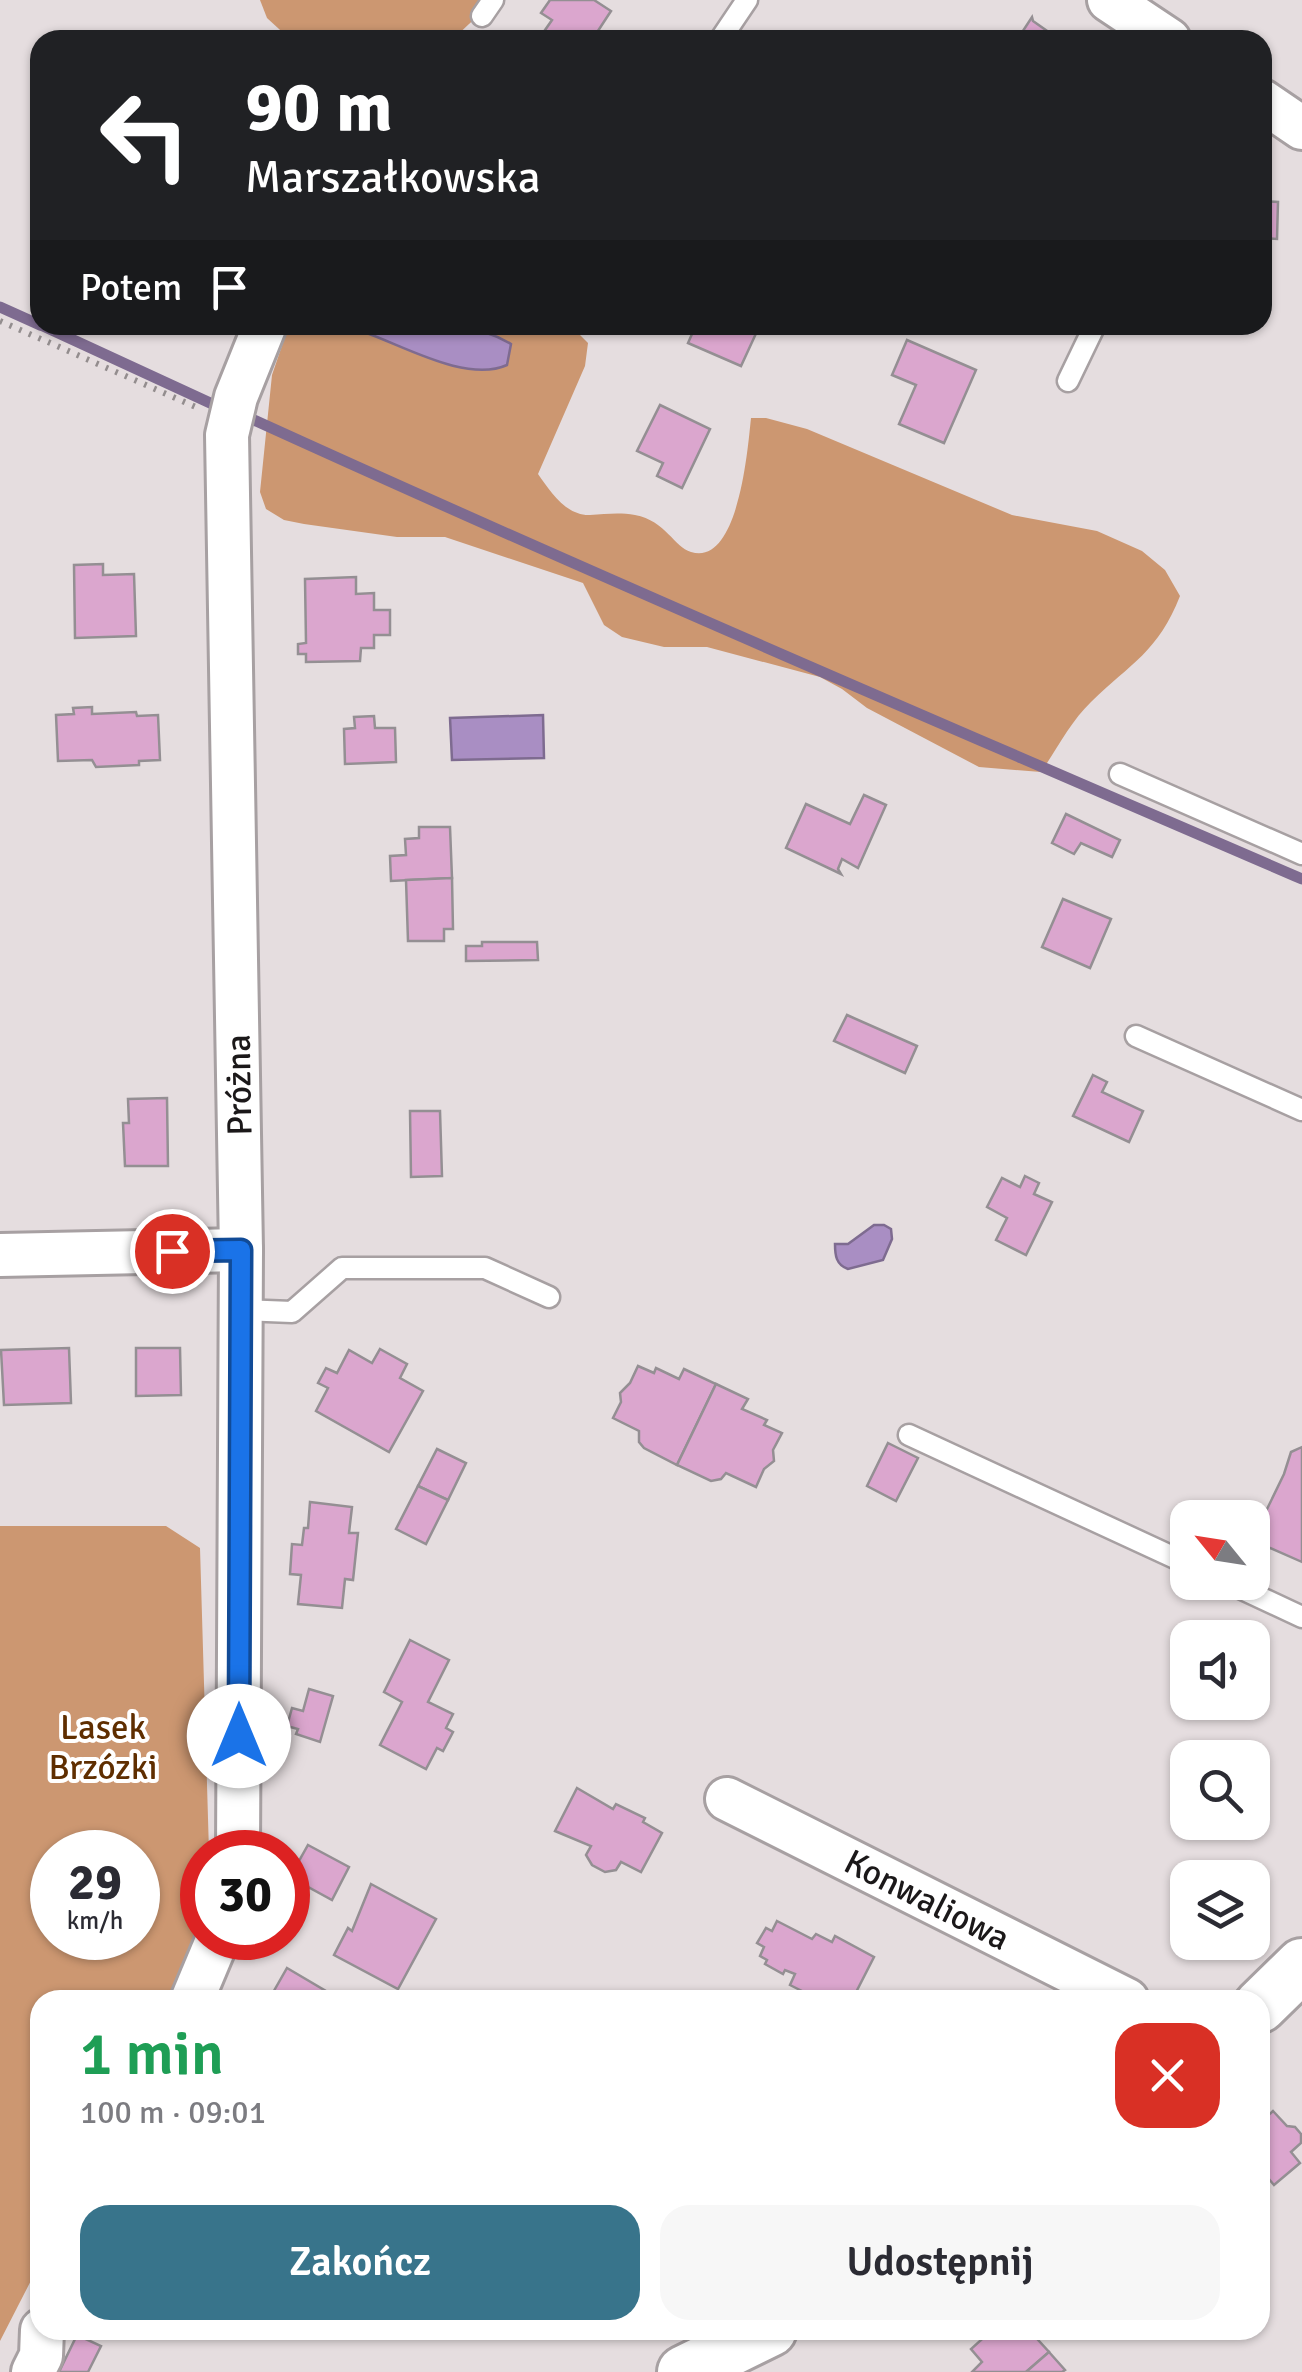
<!DOCTYPE html>
<html lang="pl">
<meta charset="utf-8">
<style>
body{margin:0;font-family:Signika,sans-serif;background:#f7f7f7;color:#2b2b33;height:100vh;display:flex;flex-direction:column;font-size:38px;white-space:nowrap}
*{box-sizing:border-box;margin:0}
p{font-size:32px;color:#7c7c81}
.icon{flex:none;width:55px;height:55px;fill:none;stroke:currentColor;stroke-width:2;stroke-linecap:round;stroke-linejoin:round}
.map{position:relative;flex:1;overflow:hidden}
.panel{position:absolute;left:30px;top:1990px;width:1240px;height:350px;display:flex;flex-direction:column;background:#fff;border-radius:30px;box-shadow:0 2px 8px #0004}
.panel>*{flex:none}
.banner{position:absolute;left:30px;top:30px;width:1242px;height:305px;border-radius:30px;box-shadow:0 2px 8px #0004;background:#202124;color:#fff;overflow:hidden}
.needle{width:65px;rotate:300deg}
.buttons{position:absolute;left:1170px;top:1500px;display:grid;gap:20px}
.buttons a{display:grid;place-items:center;width:100px;height:100px;border-radius:20px;background:#fff;box-shadow:0 2px 8px #0004;font-size:50px}
.speed{position:absolute;left:30px;top:1830px;display:flex;gap:20px;font-size:50px;font-weight:700;text-align:center}
.speed>*{display:grid;place-content:center;width:130px;height:130px;border-radius:50%;background:#fff;box-shadow:0 2px 8px #0004;line-height:1}
.speed small{font-size:25px;font-weight:400}
.speed .limit{border:15px solid #d22;background:#fff;color:#111}
.pin{position:absolute;display:grid;place-items:center;width:85px;height:85px;color:#fff;margin:-42px;border:5px solid #fff;border-radius:50%;box-shadow:0 2px 10px #0007}
.me{position:absolute;width:110px;margin:-55px;rotate:0deg;stroke-linejoin:round;filter:drop-shadow(0 0 8px #0008)}
.turn{display:flex;align-items:center;gap:35px;height:210px;padding:0 50px;font-size:45px}
.turn .icon{width:130px;height:130px;stroke-width:2.5}
.turn b{display:block;font-size:70px;line-height:85px}
.then{display:flex;align-items:center;height:95px;padding:0 50px;background:#0003;gap:20px;font-size:38px}
.round{display:grid;place-items:center;flex:none;width:105px;height:105px;border-radius:30px;background:#f7f7f7}
.overview{display:flex;align-items:center;justify-content:space-between;height:170px;padding:0 50px}
h1{font-size:60px;font-weight:600;line-height:75px;color:#1e9e55}
.primary-button{display:flex;gap:20px;margin-top:auto;padding:20px 50px}
.primary-button a{flex:1;height:115px;border-radius:30px;background:#38748b;color:#fff;font-size:40px;font-weight:600;line-height:115px;text-align:center}
.primary-button a+a{background:#f7f7f7;color:#2b2b33}
.map>svg:first-child{display:block}
.forest{fill:#cc9771;fill-rule:evenodd}
.water{fill:#a98ec3;stroke:#7e6b90;stroke-width:2.5}
.lines{fill:none;stroke-linecap:round;stroke-linejoin:round}
.stream{stroke:#7e6b90;stroke-width:11}
.building{fill:#dba6ce;stroke:#948f93;stroke-width:2.5}
.service-casing{stroke:#a7a0a2;stroke-width:25}
.minor-casing{stroke:#a7a0a2;stroke-width:48}
.tertiary-casing{stroke:#a7a0a2;stroke-width:58}
.path{stroke:#938d8e;stroke-width:6;stroke-dasharray:2.5 8;stroke-linecap:butt}
.service{stroke:#fff;stroke-width:20}
.minor{stroke:#fff;stroke-width:42}
.tertiary{stroke:#fff;stroke-width:52}
.route-casing{stroke:#114b97;stroke-width:25}
.route{stroke:#1a73e8;stroke-width:18}
.labels{text-anchor:middle;dominant-baseline:central;stroke-width:8;stroke-linejoin:round;paint-order:stroke}
.street-label{font-size:35px;fill:#1b1819;stroke:#fff}
.park-label{font-size:35px;fill:#5f2e00;stroke:#fff}
</style>
<div class="map">
<svg width="1302" height="2372" viewBox="0 0 1302 2372">
<rect width="100%" height="100%" fill="#e5dddf"/>
<g class="forest">
<polygon points="260,0 490,0 485,9 452,40 291,40 267,18"/>
<path d="M289,325H570L588,343L585,366L538,474C550,491 566,516 590,515C606,514 619,512 635,515C666,521 674,547 691,552C739,567 748,446 751,418H766L807,429L1012,515L1097,531L1142,551L1165,570L1180,596C1158,652 1131,663 1091,702C1071,721 1057,749 1041,772L979,767L867,708L842,689L820,677L707,647H664L622,637L604,625L583,583L445,537H397L304,524L284,520L266,509L260,492L272,375Z"/>
<path d="M0,1526H166L200,1548L209,1852H202V1938L174,2000H40V2263L0,2341ZM52,1852H138V1938H52Z"/>
</g>
<g class="water">
<path d="M362,325C413,325 466,317 511,344L507,365C467,383 404,346 364,332Z"/>
<polygon points="543,715 544,758 452,760 450,718"/>
<path d="M874,1225H884L891,1229L892,1239L883,1260L848,1269C836,1265 835,1255 835,1244H848Z"/>
</g>
<g class="lines">
<g class="stream">
<polyline points="0,307 40,325"/>
<polyline points="41,325 221,408"/>
<path d="M254,420C601,578 952,728 1302,879"/>
</g>
</g>
<g class="building">
<polygon points="550,0 594,0 611,11 592,40 554,40 543,33 552,20 541,13"/>
<polygon points="1032,17 1033,21 1060,40 1017,40"/>
<polygon points="1262,201 1278,202 1277,239 1262,238"/>
<polygon points="696,325 754,325 759,327 741,366 688,343"/>
<polygon points="907,340 976,370 944,443 899,424 916,385 892,375"/>
<polygon points="660,405 710,429 682,488 657,476 663,463 637,451"/>
<polygon points="103,564 103,575 134,574 136,636 75,638 74,565"/>
<polygon points="356,577 356,594 374,593 374,610 390,610 390,635 374,635 374,648 361,648 360,661 306,662 306,654 298,654 298,644 306,643 305,579"/>
<polygon points="92,707 92,714 136,712 137,716 158,715 160,760 139,761 139,765 96,767 92,760 58,761 56,715 74,714 73,708"/>
<polygon points="374,716 375,728 395,728 396,762 345,764 344,729 355,728 354,717"/>
<polygon points="864,795 886,805 858,868 842,859 838,869 841,874 786,848 806,804 850,824"/>
<polygon points="1066,814 1120,840 1112,857 1081,843 1074,854 1052,843"/>
<polygon points="419,827 450,827 452,878 391,881 390,856 406,855 405,839 419,838"/>
<polygon points="452,878 453,929 444,929 444,941 408,941 406,880"/>
<polygon points="1063,899 1111,919 1090,968 1042,947"/>
<polygon points="482,942 537,942 538,960 466,961 466,946 482,946"/>
<polygon points="847,1015 917,1046 905,1073 834,1041"/>
<polygon points="1093,1075 1107,1082 1102,1092 1143,1111 1129,1142 1073,1116"/>
<polygon points="167,1098 168,1166 125,1166 123,1123 129,1123 128,1099"/>
<polygon points="410,1111 440,1111 442,1176 411,1177"/>
<polygon points="1025,1176 1039,1183 1034,1194 1052,1202 1026,1255 996,1240 1007,1218 987,1207 1002,1178 1020,1187"/>
<polygon points="69,1348 71,1403 4,1405 1,1350"/>
<polygon points="136,1348 180,1348 181,1395 136,1396"/>
<polygon points="380,1349 407,1364 400,1378 423,1391 389,1452 316,1411 328,1388 318,1383 326,1368 337,1373 349,1350 372,1363"/>
<polygon points="638,1366 654,1373 656,1368 679,1379 684,1369 716,1384 677,1465 644,1448 639,1442 639,1431 613,1418 621,1402 620,1393 630,1383"/>
<polygon points="716,1384 748,1399 742,1409 767,1420 764,1425 782,1433 773,1450 774,1461 764,1469 756,1487 726,1473 721,1479 711,1481 677,1465"/>
<polygon points="888,1443 918,1458 896,1501 867,1486"/>
<polygon points="1302,1447 1302,1562 1252,1540 1284,1474 1291,1452"/>
<polygon points="437,1449 466,1463 448,1500 418,1486"/>
<polygon points="418,1486 448,1500 426,1544 396,1529"/>
<polygon points="310,1502 352,1507 349,1533 358,1533 353,1580 345,1579 342,1608 298,1604 301,1575 290,1574 292,1544 302,1545 304,1528 308,1528"/>
<polygon points="410,1640 449,1660 428,1702 453,1714 446,1728 453,1732 443,1751 437,1748 426,1769 380,1745 402,1702 384,1692"/>
<polygon points="309,1689 333,1696 320,1742 296,1734 298,1729 287,1726 292,1708 303,1711"/>
<polygon points="577,1788 613,1809 616,1804 645,1818 643,1822 662,1833 641,1872 621,1862 616,1870 605,1872 592,1865 586,1855 591,1846 555,1831"/>
<polygon points="308,1845 349,1867 332,1900 290,1877"/>
<polygon points="371,1884 436,1919 398,1989 334,1955 348,1928 352,1931"/>
<polygon points="777,1921 812,1939 816,1934 832,1942 835,1936 874,1957 852,2000 835,1995 832,2000 820,2000 790,1985 795,1974 785,1970 783,1974 765,1964 767,1960 760,1956 764,1947 757,1943 766,1928 772,1931"/>
<polygon points="287,1968 336,1997 334,2000 277,2000 271,1996"/>
<polygon points="1273,2111 1287,2126 1295,2127 1301,2134 1301,2143 1291,2152 1300,2163 1274,2185 1268,2178 1260,2184 1260,2123"/>
<polygon points="992,2330 1029,2330 1049,2352 1026,2372 972,2372 982,2362 971,2349"/>
<polygon points="77,2335 101,2346 88,2372 59,2372"/>
<polygon points="1049,2352 1065,2370 1062,2372 1026,2372"/>
</g>
<g class="lines">
<g class="service-casing">
<g id="service">
<polyline points="482,16 493,0"/>
<polyline points="720,40 747,0"/>
<polyline points="1068,381 1095,325"/>
<polyline points="1120,774 1302,854"/>
<polyline points="1136,1036 1302,1110"/>
<polyline points="241,1310 292,1312 342,1268 485,1268 549,1297"/>
<polyline points="909,1435 1188,1564"/>
<polyline points="1227,1582 1302,1617"/>
</g>
</g>
<g class="minor-casing">
<g id="minor">
<polyline points="1109,0 1169,40"/>
<polyline points="1262,101 1302,128"/>
<polyline points="0,1255 241,1250"/>
<polyline points="727,1799 1127,2000"/>
<polyline points="238,1852 241,1250 227,435 236,397 265,325"/>
<polyline points="192,2000 218,1938"/>
<polyline points="33,2372 41,2356 42,2330"/>
</g>
</g>
<g class="tertiary-casing">
<g id="tertiary">
<polyline points="1260,2006 1302,1965"/>
<polyline points="684,2372 770,2330"/>
</g>
</g>
<g class="path">
<polyline points="0,321 196,407"/>
<polyline points="615,325 621,325"/>
</g>
<use href="#service" class="service"/>
<use href="#minor" class="minor"/>
<use href="#tertiary" class="tertiary"/>
</g>
<g class="lines">
<g class="route-casing">
<polyline id="route" points="172,1251 241,1250 239,1736"/>
</g>
<use href="#route" class="route"/>
</g>
<g class="labels">
<g class="street-label">
<text transform="translate(239 1085) rotate(-91)">Próżna</text>
<text transform="translate(927 1900) rotate(27)">Konwaliowa</text>
</g>
<g class="park-label">
<text x="103" y="1727">Lasek<tspan x="103" dy="40">Brzózki</tspan></text>
</g>
</g>
</svg>
<div class="buttons">
<a><svg class="needle" viewBox="-14 -14 28 28"><path d="M0-13l5 13h-10z" fill="#e53935"/><path d="M0 13l5-13h-10z" fill="#7c7c81"/></svg></a>
<a><svg class="icon" aria-label="sound" viewBox="0 0 24 24"><path d="M4 9h4l5-4v14l-5-4H4zM17 9q2 3 0 6"/></svg></a>
<a><svg class="icon" aria-label="search" viewBox="0 0 24 24"><circle cx="10" cy="10" r="6"/><path d="M15 15l6 6"/></svg></a>
<a><svg class="icon" aria-label="layers" viewBox="0 0 24 24"><path d="M12 4l9 5-9 5-9-5zM3 14l9 5 9-5"/></svg></a>
</div>
<div class="speed"><div>29<small>km/h</small></div><div class="limit">30</div></div>
<div class="pin" style="left:172px;top:1251px;background:#d93025"><svg class="icon" aria-label="arrive" viewBox="0 0 24 24"><path d="M6 21V4h12l-3 4 3 4H6"/></svg></div>
<svg class="me" style="left:239px;top:1736px" viewBox="-20 -20 40 40"><circle r="19" fill="#fff"/><path d="M0-13L10 11 0 6-10 11z" fill="#1a73e8"/></svg>
<div class="banner">
<div class="turn"><svg class="icon" aria-label="left" viewBox="0 0 24 24"><path d="M17 20v-9H6M10 6l-5 5 5 5"/></svg><div><b>90 m</b>Marszałkowska</div></div>
<div class="then">Potem<svg class="icon" aria-label="arrive" viewBox="0 0 24 24"><path d="M6 21V4h12l-3 4 3 4H6"/></svg></div>
</div>
<section class="panel">
<div class="overview"><div><h1>1 min</h1><p>100 m · 09:01</p></div><a class="round" style="background:#d93025;color:#fff"><svg class="icon" aria-label="close" viewBox="0 0 24 24"><path d="M6 6l12 12M18 6L6 18"/></svg></a></div>
<div class="primary-button"><a>Zakończ</a><a>Udostępnij</a></div>
</section>
</div>
